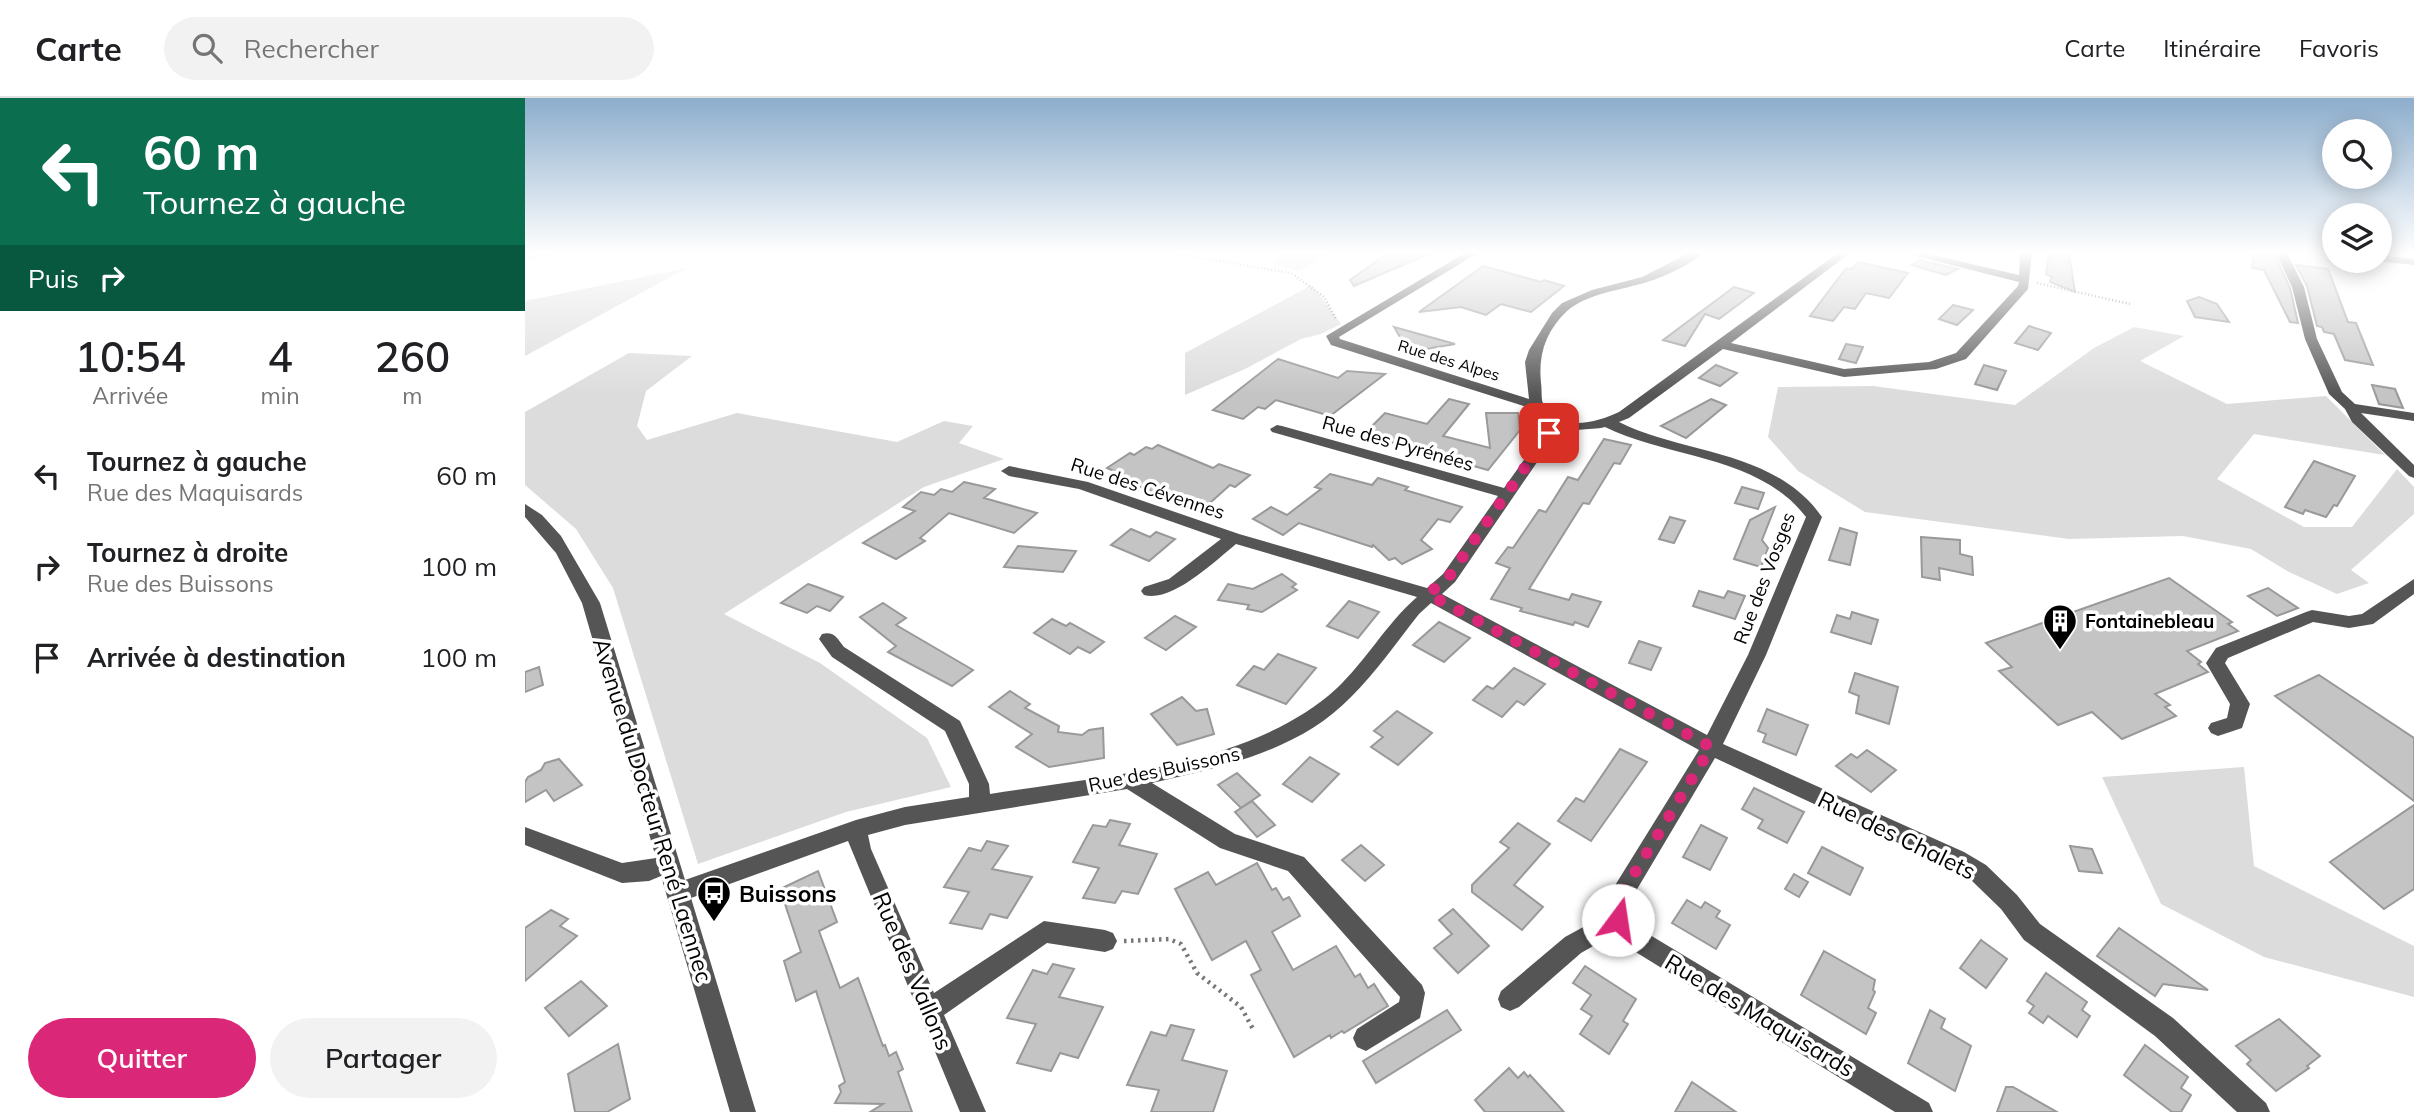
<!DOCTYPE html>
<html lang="fr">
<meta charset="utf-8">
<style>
body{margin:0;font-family:Mulish,sans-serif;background:#f2f2f2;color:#202124;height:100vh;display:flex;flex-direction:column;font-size:26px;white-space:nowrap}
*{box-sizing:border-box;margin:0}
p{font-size:23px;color:#757577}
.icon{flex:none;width:38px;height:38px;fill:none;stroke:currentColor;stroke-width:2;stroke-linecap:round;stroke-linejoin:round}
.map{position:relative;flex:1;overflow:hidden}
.side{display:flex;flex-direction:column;background:#fff;width:525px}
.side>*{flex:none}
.guide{background:#0b6e4f;color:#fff;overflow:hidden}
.buttons{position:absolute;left:1797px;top:21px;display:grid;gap:14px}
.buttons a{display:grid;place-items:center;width:70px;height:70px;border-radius:50%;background:#fff;box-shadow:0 4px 18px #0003;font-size:35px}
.pin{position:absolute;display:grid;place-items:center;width:60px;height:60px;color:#fff;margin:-30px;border-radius:14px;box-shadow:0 4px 10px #0006}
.me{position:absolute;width:77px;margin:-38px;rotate:14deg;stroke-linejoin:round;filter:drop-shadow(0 0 5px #0008)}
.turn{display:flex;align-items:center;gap:24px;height:147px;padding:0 28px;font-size:32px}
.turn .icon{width:91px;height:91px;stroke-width:2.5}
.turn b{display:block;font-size:49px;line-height:60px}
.then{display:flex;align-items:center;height:66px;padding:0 28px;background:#0003;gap:14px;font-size:26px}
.eta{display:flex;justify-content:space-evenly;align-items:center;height:119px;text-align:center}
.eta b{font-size:42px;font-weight:600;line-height:49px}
.action{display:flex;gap:14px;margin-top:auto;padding:14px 28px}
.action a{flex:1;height:80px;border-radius:42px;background:#db2777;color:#fff;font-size:28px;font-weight:600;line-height:80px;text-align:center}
.action a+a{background:#f2f2f2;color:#202124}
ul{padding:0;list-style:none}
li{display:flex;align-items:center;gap:21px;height:91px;padding:0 28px}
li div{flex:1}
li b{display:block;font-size:26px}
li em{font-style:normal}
header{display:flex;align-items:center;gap:42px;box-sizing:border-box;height:98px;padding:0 35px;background:#fff;border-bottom:2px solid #e0e0e0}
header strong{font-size:33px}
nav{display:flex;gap:38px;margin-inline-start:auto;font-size:24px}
.search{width:490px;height:63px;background:#f2f2f2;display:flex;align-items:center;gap:18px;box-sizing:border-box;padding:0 24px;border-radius:38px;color:#757577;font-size:26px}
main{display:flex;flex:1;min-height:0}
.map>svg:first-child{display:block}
.green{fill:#dcdcdc}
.building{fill:#c4c4c4;stroke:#999;stroke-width:2}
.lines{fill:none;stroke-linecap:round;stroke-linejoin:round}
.path-far1{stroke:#777;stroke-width:2.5;stroke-dasharray:1 2.5;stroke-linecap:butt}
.path{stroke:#777;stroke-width:4.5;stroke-dasharray:2.5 4.5;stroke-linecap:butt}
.minor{fill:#555;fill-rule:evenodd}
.route{stroke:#db2777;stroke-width:12;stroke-dasharray:0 21.6}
.labels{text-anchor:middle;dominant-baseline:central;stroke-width:7;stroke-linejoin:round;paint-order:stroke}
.far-street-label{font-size:16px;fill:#000;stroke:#fff}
.street-label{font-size:19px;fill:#000;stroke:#fff}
.poi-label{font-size:19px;font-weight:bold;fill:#000;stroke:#fff;text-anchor:start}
.near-street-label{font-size:23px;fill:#000;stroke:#fff}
.near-poi-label{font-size:23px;font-weight:bold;fill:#000;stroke:#fff;text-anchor:start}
</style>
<header>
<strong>Carte</strong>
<div class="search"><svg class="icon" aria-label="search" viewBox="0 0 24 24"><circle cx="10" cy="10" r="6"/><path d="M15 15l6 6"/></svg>Rechercher</div>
<nav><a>Carte</a><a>Itinéraire</a><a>Favoris</a></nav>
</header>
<main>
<section class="side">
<div class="guide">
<div class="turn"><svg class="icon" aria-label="left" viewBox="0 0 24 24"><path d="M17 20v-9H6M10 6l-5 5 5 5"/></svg><div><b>60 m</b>Tournez à gauche</div></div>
<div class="then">Puis<svg class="icon" aria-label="right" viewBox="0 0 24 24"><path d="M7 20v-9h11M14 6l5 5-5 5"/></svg></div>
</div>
<div class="eta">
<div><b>10:54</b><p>Arrivée</p></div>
<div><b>4</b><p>min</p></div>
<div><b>260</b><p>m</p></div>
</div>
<ul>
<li><svg class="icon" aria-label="left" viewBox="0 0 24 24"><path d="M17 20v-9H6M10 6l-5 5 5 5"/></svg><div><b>Tournez à gauche</b><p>Rue des Maquisards</p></div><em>60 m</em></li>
<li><svg class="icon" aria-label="right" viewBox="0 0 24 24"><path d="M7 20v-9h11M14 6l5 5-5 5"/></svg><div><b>Tournez à droite</b><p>Rue des Buissons</p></div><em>100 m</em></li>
<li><svg class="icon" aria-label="arrive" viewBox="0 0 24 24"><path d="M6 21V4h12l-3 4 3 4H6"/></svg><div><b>Arrivée à destination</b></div><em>100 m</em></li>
</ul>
<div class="action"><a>Quitter</a><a>Partager</a></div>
</section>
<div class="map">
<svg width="1889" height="1014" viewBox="0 0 1889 1014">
<rect width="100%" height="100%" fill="#fff"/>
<g class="green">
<polygon points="759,155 805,155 774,173 748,166"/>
<polygon points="162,170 0,258 0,203"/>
<polygon points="787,187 816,226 796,236 776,241 720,271 660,297 660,255"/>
<polygon points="1609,229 1659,238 1615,263 1702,306 1801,298 1860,357 1729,336 1692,381 1779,429 1827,429 1872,371 1889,389 1889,416 1826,472 1844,485 1812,496 1764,474 1726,451 1658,438 1544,441 1340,414 1273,373 1243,339 1253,289 1348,288 1490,307 1569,250"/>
<polygon points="104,255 167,258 121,293 112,328 122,342 212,315 372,344 419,323 448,328 434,345 479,361 399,389 199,516 295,565 402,640 426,689 321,714 173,766 88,490 51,431 0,387 0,314"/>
<polygon points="1719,669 1729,768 1889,848 1889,899 1739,859 1636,806 1577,679"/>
</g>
<g class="building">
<polygon points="863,155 906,155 829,188 825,182"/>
<polygon points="1524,155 1544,155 1550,194 1525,184 1527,179 1521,176"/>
<polygon points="1729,155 1749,155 1765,190 1773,225 1765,224 1739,172 1727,170"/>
<polygon points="1394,162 1433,171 1421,177 1387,167"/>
<polygon points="1333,164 1383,175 1364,200 1341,195 1330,211 1319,209 1308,223 1285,218 1321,170 1327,171"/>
<polygon points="1771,167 1803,171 1823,224 1831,225 1848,267 1820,262 1809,236 1799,234 1797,229 1792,228 1782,188"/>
<polygon points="958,168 1016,184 1019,182 1039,188 1006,214 976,206 961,217 936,209 894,214"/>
<polygon points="1209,189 1229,195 1194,221 1180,216 1160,248 1138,242"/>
<polygon points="1674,199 1692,206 1704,224 1670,219 1662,203"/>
<polygon points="1428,207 1448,212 1432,227 1414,221"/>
<polygon points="1504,228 1526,235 1513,252 1490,245"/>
<polygon points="869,229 930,246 884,254"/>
<polygon points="1321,246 1338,249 1331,265 1314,261"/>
<polygon points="753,261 813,280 822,273 860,276 805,318 751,302 740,311 733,309 718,321 688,312"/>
<polygon points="1191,267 1212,275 1195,288 1174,280"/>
<polygon points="1459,267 1481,273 1472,292 1450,286"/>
<polygon points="1847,287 1870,291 1878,310 1854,306"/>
<polygon points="924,301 944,306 918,338 965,350 961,315 993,315 995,332 963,372 938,365 939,363 838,337 860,315 902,326"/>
<polygon points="1186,301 1201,307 1161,340 1136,328"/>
<polygon points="1079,341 1106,347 1095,366 1089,365 1064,406 1058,405 1004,491 1044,502 1047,496 1076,504 1063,529 1050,524 1048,527 995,513 997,510 966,501 985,470 971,465 983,449 988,450 1014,412 1021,414 1043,379 1053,382"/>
<polygon points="633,347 688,370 694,366 725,377 710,389 705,387 676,413 608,386 612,383 582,370 605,355 609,357 621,349 627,351"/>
<polygon points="1789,363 1830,378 1812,408 1809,407 1801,419 1780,412 1778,416 1760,409"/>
<polygon points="805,376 847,387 853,380 883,389 880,392 937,409 925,424 913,421 896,442 907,451 877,466 870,460 864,462 848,447 847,449 774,425 758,437 728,421 746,409 762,417 796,391 790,389"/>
<polygon points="439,384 470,391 459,400 512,415 489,435 424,415 395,440 400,443 371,461 338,445 390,413 378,409 396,394 409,397 416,391 427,394"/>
<polygon points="1217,389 1239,395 1233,411 1210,405"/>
<polygon points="1250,409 1237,442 1243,450 1236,469 1209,461 1225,422"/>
<polygon points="1145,419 1160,423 1149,445 1134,441"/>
<polygon points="1315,430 1332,435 1325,467 1304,462"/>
<polygon points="606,431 625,439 631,434 650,441 624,463 586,447"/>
<polygon points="1396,439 1435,442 1435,456 1447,459 1448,477 1414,470 1415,482 1397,479"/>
<polygon points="493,448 551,453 538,474 479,469"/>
<polygon points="757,476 771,486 767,489 772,492 737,514 722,511 724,507 693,502 703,486 728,491"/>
<polygon points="1644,480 1707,524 1703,526 1713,533 1662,553 1676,564 1673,566 1683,574 1630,596 1645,607 1640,609 1651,618 1597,641 1567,614 1533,627 1474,573 1487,569 1461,545"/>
<polygon points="283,486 292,489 318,499 305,513 292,508 282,515 256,505"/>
<polygon points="1743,490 1773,510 1752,518 1723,498"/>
<polygon points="1174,493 1199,500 1203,493 1220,498 1210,521 1168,508"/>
<polygon points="824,503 854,514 833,540 802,528"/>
<polygon points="358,505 381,520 371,527 448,572 427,588 363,554 371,548 335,519"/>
<polygon points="1327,514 1353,522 1346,546 1306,534 1312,517 1325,521"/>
<polygon points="650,518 671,529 641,552 620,540"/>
<polygon points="527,521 541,528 545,525 579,544 565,555 553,549 545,556 509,535"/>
<polygon points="914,524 945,540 919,564 888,547"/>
<polygon points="1114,543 1136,550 1126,572 1104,565"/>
<polygon points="753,556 791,570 761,606 712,587 729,568 739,572"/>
<polygon points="14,569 18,587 0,594 0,574"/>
<polygon points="989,570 1020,586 999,607 992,603 977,619 948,602 962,588 968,591"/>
<polygon points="1330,575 1373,589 1364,626 1331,615 1334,598 1324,594"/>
<polygon points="1794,577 1889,640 1889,703 1750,598"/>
<polygon points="485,593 505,606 500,610 534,628 533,634 557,637 564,632 578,630 579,660 524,669 491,649 507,636 464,609"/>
<polygon points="657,599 671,613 682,611 689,636 652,647 626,616"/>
<polygon points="1242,611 1283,627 1271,657 1238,644 1241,636 1233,633"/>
<polygon points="872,613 907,635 873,667 846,649 858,639 849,633"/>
<polygon points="1095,651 1122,664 1066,743 1033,723 1051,700 1059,704"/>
<polygon points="1342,652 1371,672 1346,694 1311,668 1326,656 1332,660"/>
<polygon points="785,659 814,676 787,704 758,686"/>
<polygon points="34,661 57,687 29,703 21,692 0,704 0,684 3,679 16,672 20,665"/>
<polygon points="712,675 735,697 716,710 693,687"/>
<polygon points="1229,690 1279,714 1262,745 1233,730 1238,722 1217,711"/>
<polygon points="727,703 750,727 732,739 710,714"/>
<polygon points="1889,707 1889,791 1859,811 1805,764"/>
<polygon points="585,722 605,726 594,747 632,756 613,796 597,793 590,805 558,800 574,770 548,764 568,727 581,729"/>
<polygon points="993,725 1025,746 989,787 1018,809 997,832 947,794 947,787 984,750 975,744"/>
<polygon points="1176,727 1202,740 1185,772 1158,759"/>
<polygon points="462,743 483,748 467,771 507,779 482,820 465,816 457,831 425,825 444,794 419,789 444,750 456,753"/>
<polygon points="836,747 859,767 840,783 817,762"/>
<polygon points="1545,748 1567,751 1577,775 1554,773"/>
<polygon points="1297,749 1338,770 1325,797 1283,775"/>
<polygon points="732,765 747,792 751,790 758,802 764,799 775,818 747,834 768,872 811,848 830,879 835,876 843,890 849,886 863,908 819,935 817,933 806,940 805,937 769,959 726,877 736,872 721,843 687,862 650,791 683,774 691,787"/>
<polygon points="293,773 312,824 294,833 315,890 333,880 358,948 360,947 364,958 371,954 378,971 373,974 387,1014 345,1014 358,1006 310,1005 316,994 314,988 320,984 291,893 271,903 259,863 276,854 255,791"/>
<polygon points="1269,776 1283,784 1274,799 1260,791"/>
<polygon points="1162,802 1176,810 1180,804 1195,813 1191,819 1205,827 1191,851 1147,825"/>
<polygon points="928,811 964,848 933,875 909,850 927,836 914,822"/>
<polygon points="26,812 43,821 35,828 52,838 0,883 0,830"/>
<polygon points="1594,830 1649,868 1683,892 1638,886 1630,898 1572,858"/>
<polygon points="1456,842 1482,861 1461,890 1435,870"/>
<polygon points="1299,853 1350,882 1348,892 1350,894 1343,910 1351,915 1341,936 1276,897"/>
<polygon points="528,866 549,871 534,899 578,909 553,960 535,955 526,973 492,965 511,926 482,920 508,872 522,876"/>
<polygon points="1060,868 1111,901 1098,923 1103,926 1084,956 1055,936 1067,918 1056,911 1066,897 1048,885"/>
<polygon points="1521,875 1562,904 1557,912 1565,918 1552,939 1523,918 1518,925 1504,915 1509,908 1502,903"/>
<polygon points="56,883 82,908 44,938 20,910"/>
<polygon points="922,912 936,932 851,985 838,963"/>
<polygon points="1405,912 1420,921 1416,930 1446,948 1430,993 1383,965"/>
<polygon points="1754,921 1795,958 1782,968 1784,970 1751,993 1722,966 1726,962 1711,948"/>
<polygon points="646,927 669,932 657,962 702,973 688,1014 626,1014 634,992 602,987 626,934 641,938"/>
<polygon points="93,946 105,1001 82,1014 50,1014 43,976"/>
<polygon points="1620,947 1663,979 1656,990 1666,997 1656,1014 1647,1014 1599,977"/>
<polygon points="984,970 993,980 999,974 1003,979 1005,977 1039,1014 960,1014 950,1002"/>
<polygon points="1167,984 1211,1014 1150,1014"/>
<polygon points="1481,989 1488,989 1532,1014 1472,1014"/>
</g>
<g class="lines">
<g class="path-far1">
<polyline points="646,155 766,175 799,199 811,221"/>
<polyline points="0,161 32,155"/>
<polyline points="1512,185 1605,206"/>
</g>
<polyline class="path" points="599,843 644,841 656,846 672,875 716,909 728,931"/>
<g class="minor">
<path d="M940,155H953L819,236L814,239L815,241L1004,301L1000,264L1004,252L1027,215L1037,205L1067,192L1117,179L1164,155H1178C1165,167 1139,179 1122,184C1097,192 1063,195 1042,213C1021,233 1013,256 1016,285C1017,290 1016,302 1018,305C1032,335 1071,325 1094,314L1313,155H1325L1206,245L1319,271L1404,264L1431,255L1493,188L1494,184L1379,155H1399L1494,177L1495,155H1507L1503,191L1441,261L1411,271L1319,279L1198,251L1104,320L1094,324C1160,357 1249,351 1297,419L1241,557L1198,646L1439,754L1461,767L1492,797L1515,826L1648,920L1741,1005L1745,1014H1712L1630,938L1499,842L1476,811L1445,781L1423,768L1190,660L1108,798L1105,818L1125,837L1404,1005L1408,1014H1370L1109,853L1091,835L1056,855L994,909L985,913L976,909L973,901L976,893L1040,839L1082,816L1089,789L1174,652L906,505L894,516C872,544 851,574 826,599C774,653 697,669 627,685L710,736L779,759L897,887L900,895L895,920L841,953L832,949L828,940L832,931L874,904L875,899L763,773L695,750L602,691L380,727L343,737L346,751L409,895L519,823L580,832L588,835L592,843L588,851L580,854L522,845L419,917L461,1014H435L323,743L166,800L231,1014H205L136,778L124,783L97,785L0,747V729L97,765L131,760L57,505L31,455L0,419V406L17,417L36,438L75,505L160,782L331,722L380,709L444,699V686L420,633L307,559L294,541L297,536C309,533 312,540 319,549L435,623L464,686L465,696C576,678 725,669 811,591C841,563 861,526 892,499L711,446C690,463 647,505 619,497L616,493L619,489L644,481L696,441L554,391L484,378L476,373L484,368L563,384L714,436L902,490L918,476L973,398L747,334L745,331L752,327L757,328L979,390L1020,332L1026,328L1008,311L806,247L801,238ZM1080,329C1145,361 1233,357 1281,419L1223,557L1182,637L917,496L930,484L1030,338C1044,329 1064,333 1080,329Z"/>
<polygon points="1751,155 1762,155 1779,189 1792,241 1817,294 1830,306 1889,315 1889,323 1836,315 1889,367 1889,380 1884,378 1827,324 1820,311 1804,296 1780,241 1767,189"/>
<polygon points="1855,157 1889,161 1889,167 1853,163 1855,163"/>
<polygon points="1889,481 1889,496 1848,526 1824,530 1788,524 1703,560 1700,565 1725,606 1717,630 1693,638 1686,635 1683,630 1686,625 1702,620 1705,606 1681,565 1691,550 1781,514 1787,512 1824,518 1837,516"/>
</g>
</g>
<linearGradient id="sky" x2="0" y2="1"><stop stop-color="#8cadcc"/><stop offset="0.52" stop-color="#fff"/><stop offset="1" stop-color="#fff" stop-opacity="0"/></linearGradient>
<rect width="1889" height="297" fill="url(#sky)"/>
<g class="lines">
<polyline class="route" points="1024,335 923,480 903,496 1186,649 1097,796 1093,822"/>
</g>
<defs>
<g id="building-pin" transform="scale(1.75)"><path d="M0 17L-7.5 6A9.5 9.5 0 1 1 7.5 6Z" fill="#000" stroke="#fff"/><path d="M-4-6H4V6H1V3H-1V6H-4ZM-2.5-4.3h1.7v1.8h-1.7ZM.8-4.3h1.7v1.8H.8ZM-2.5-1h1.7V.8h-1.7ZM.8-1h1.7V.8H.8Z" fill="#fff"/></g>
<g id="bus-pin" transform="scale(1.75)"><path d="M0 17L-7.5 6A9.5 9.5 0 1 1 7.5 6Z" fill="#000" stroke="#fff"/><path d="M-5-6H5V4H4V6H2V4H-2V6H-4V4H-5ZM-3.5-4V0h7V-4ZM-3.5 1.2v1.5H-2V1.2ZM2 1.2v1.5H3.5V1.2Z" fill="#fff"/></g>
</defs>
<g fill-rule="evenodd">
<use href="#building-pin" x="1535" y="523"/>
<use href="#bus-pin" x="189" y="795"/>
</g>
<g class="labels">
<g class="far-street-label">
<text transform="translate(924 262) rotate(17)">Rue des Alpes</text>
</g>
<g class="street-label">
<text transform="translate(873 345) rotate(16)">Rue des Pyrénées</text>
<text transform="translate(623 390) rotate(18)">Rue des Cévennes</text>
<text transform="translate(1239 480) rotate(-69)">Rue des Vosges</text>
<text transform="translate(639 671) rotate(-12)">Rue des Buissons</text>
</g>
<g class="poi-label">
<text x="1560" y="523">Fontainebleau</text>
</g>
<g class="near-street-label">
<text transform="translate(128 712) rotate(73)">Avenue du Docteur René Laennec</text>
<text transform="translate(1372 737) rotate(26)">Rue des Chalets</text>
<text transform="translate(388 873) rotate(67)">Rue des Vallons</text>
<text transform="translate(1235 917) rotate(31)">Rue des Maquisards</text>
</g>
<g class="near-poi-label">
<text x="214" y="795">Buissons</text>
</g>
</g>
</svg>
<div class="buttons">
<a><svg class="icon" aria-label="search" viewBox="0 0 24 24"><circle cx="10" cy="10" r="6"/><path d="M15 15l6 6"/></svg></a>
<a><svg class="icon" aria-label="layers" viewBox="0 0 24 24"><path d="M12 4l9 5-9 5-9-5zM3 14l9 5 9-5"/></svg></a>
</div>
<div class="pin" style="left:1024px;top:335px;background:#d93025"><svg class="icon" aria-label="arrive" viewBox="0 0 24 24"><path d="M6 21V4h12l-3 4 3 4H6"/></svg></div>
<svg class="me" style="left:1093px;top:822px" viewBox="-20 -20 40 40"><circle r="19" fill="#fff"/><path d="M0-13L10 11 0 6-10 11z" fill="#db2777"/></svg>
</div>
</main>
